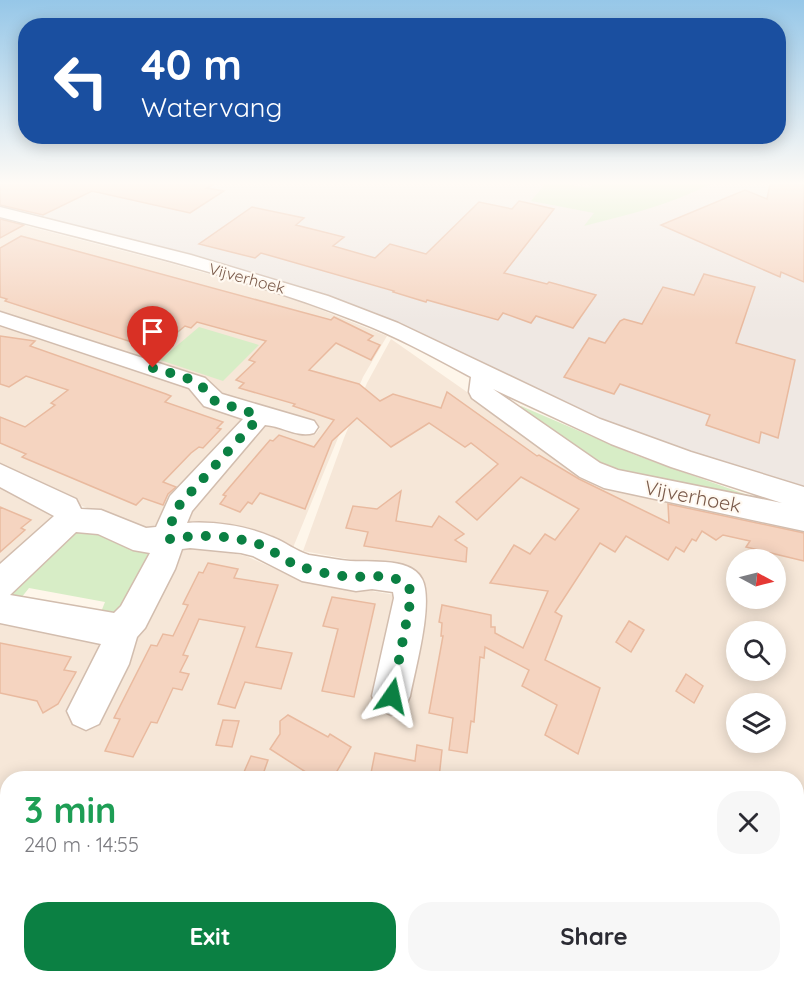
<!DOCTYPE html>
<meta charset="utf-8">
<style>
body{margin:0;font-family:Quicksand,sans-serif;background:#f7f7f7;color:#2b2b33;height:100vh;display:flex;flex-direction:column;font-size:22px;white-space:nowrap}
*{box-sizing:border-box;margin:0}
p{font-size:20px;color:#7c7c81}
.icon{flex:none;width:33px;height:33px;fill:none;stroke:currentColor;stroke-width:2;stroke-linecap:round;stroke-linejoin:round}
.map{position:relative;flex:1;overflow:hidden}
.panel{position:absolute;left:0px;top:771px;width:804px;height:212px;display:flex;flex-direction:column;background:#fff;border-radius:24px 24px 0 0;box-shadow:0 3px 15px #0003}
.panel>*{flex:none}
.top-card{position:absolute;left:18px;top:18px;width:768px;height:126px;border-radius:24px;box-shadow:0 3px 15px #0003;background:#1a4fa0;color:#fff;overflow:hidden}
.needle{width:39px;rotate:97deg}
.fabs{position:absolute;left:726px;top:549px;display:grid;gap:12px}
.fabs a{display:grid;place-items:center;width:60px;height:60px;border-radius:50%;background:#fff;box-shadow:0 3px 15px #0003;font-size:30px}
.pin{position:absolute;display:grid;place-items:center;width:51px;height:51px;color:#fff;margin:-62px -26px;border-radius:50% 50% 50% 0;rotate:-45deg;box-shadow:0 0 6px #0007}
.pin .icon{rotate:45deg}
.me{position:absolute;width:66px;margin:-33px;rotate:11deg;stroke-linejoin:round;filter:drop-shadow(0 0 4px #0008)}
.turn{display:flex;align-items:center;gap:21px;height:126px;padding:0 24px;font-size:27px}
.turn .icon{width:78px;height:78px;stroke-width:2.5}
.turn b{display:block;font-size:42px;line-height:51px}
.round{display:grid;place-items:center;flex:none;width:63px;height:63px;border-radius:24px;background:#f7f7f7}
.headline{display:flex;align-items:center;justify-content:space-between;height:102px;padding:0 24px}
h1{font-size:36px;font-weight:700;line-height:45px;color:#1e9e55}
.button{display:flex;gap:12px;margin-top:auto;padding:12px 24px}
.button a{flex:1;height:69px;border-radius:24px;background:#0b8043;color:#fff;font-size:24px;font-weight:700;line-height:69px;text-align:center}
.button a+a{background:#f7f7f7;color:#2b2b33}
.map>svg:first-child{display:block}
.residential{fill:#f6e7d8;fill-rule:evenodd}
.industrial{fill:#efe8e3}
.green{fill:#d7edc6}
.building{fill:#f5d4c0;stroke:#e9ba9f;stroke-width:1.5}
.lines{fill:none;stroke-linecap:round;stroke-linejoin:round}
.minor-casing{stroke:#d2bdae;stroke-width:3}
.minor{fill:#fff;fill-rule:evenodd}
.route{stroke:#0b8043;stroke-width:10;stroke-dasharray:0 18}
.labels{text-anchor:middle;dominant-baseline:central;stroke-width:4.5;stroke-linejoin:round;paint-order:stroke}
.far-street-label{font-size:16px;fill:#7b5b4b;stroke:#fff9f1}
.street-label{font-size:20px;fill:#7b5b4b;stroke:#fff9f1}
</style>
<div class="map">
<svg width="804" height="982" viewBox="0 0 804 982">
<rect width="100%" height="100%" fill="#fef6ea"/>
<g class="residential">
<polygon points="0,219 166,262 289,297 387,336 363,377 292,550 186,523 183,518 264,423 281,423 315,435 320,428 216,393 0,314"/>
<polygon points="0,323 188,385 245,419 166,518 147,531 72,502 0,468"/>
<path d="M391,339L559,456L804,525V910L797,907L796,778H8V975H796L797,932L804,935V982H0V623L104,641L180,550L189,545L246,556L295,578L401,596L374,710L400,716L421,592L388,566L303,551L344,438L367,383ZM736,560H776V598H736ZM736,632H776V670H736ZM736,704H776V742H736Z"/>
<polygon points="0,484 59,515 0,574"/>
</g>
<polygon class="industrial" points="0,184 804,184 804,489 767,480 565,408 363,311 320,293 0,210"/>
<g class="green">
<path d="M545,184H565L590,188L593,184H711C671,204 628,215 584,226L594,213L531,201Z"/>
<polygon points="199,327 259,345 223,381 160,360"/>
<polygon points="521,406 635,455 753,497 612,468 595,459 519,407"/>
<polygon points="86,527 146,549 153,556 150,569 113,617 99,617 105,602 29,588 17,603 10,597 8,591 51,544"/>
</g>
<g class="building">
<polygon points="0,184 214,184 207,188 224,191 190,213 92,191 43,215 0,205"/>
<polygon points="770,184 804,184 804,282 781,272 780,277 661,225 745,190 767,199"/>
<polygon points="519,201 554,209 504,273 547,284 549,282 596,295 573,328 536,316 531,323 503,313 498,320 427,300 426,302 393,292 394,291 261,253 255,258 199,244 252,207 304,218 296,225 344,237 333,246 375,258 390,244 426,254 479,202 512,209"/>
<polygon points="0,219 24,225 0,238"/>
<polygon points="21,236 331,320 334,317 373,336 368,340 380,345 371,360 336,343 309,370 359,384 380,401 393,394 441,408 447,392 537,456 539,455 579,479 669,523 668,504 804,533 804,561 746,547 750,541 723,535 716,540 702,531 696,541 692,539 684,552 676,547 668,560 626,536 615,552 600,543 555,612 562,616 545,660 600,688 578,754 545,735 557,705 522,686 529,670 485,647 484,658 480,657 474,722 471,721 467,753 449,750 453,718 429,713 443,636 441,636 442,623 439,622 442,605 491,615 491,627 495,627 495,633 523,648 548,591 490,583 514,545 530,554 545,534 555,540 579,509 521,477 477,520 456,502 498,464 471,443 465,447 429,423 391,447 357,418 332,441 305,509 260,493 252,504 248,502 240,512 220,504 226,496 223,495 270,440 273,441 279,435 314,447 334,420 293,406 295,404 239,388 244,383 236,380 255,362 249,360 266,341 197,322 191,328 185,326 156,350 5,301 7,299 0,297 0,248"/>
<polygon points="704,274 755,287 736,343 795,360 778,438 761,432 759,443 706,425 710,415 620,384 614,394 564,377 589,338 605,343 620,321 624,319 642,324 663,287 694,295"/>
<polygon points="0,336 35,341 30,346 166,394 171,396 165,402 223,422 217,428 221,429 203,448 199,447 191,453 163,482 176,487 168,494 163,505 143,498 136,505 22,457 26,454 0,443 0,417 25,427 55,405 51,403 68,390 26,376 9,387 0,384"/>
<polygon points="401,491 396,521 432,527 439,516 464,534 455,540 467,548 466,562 364,546 368,532 346,528 353,506 377,509"/>
<polygon points="0,507 31,520 21,528 25,530 0,552"/>
<polygon points="208,563 238,569 234,578 278,585 256,647 292,653 281,689 245,682 235,708 218,704 245,627 199,619 183,655 188,656 180,672 189,674 182,690 173,688 157,723 151,722 133,757 105,751 120,719 114,718 151,645 157,646 163,634 173,636 188,605 183,604 199,572 203,573"/>
<polygon points="332,597 375,604 354,697 322,691 338,629 323,626"/>
<polygon points="629,621 644,630 631,652 616,642"/>
<polygon points="0,643 71,657 64,670 76,672 58,704 43,713 37,701 0,693"/>
<polygon points="686,674 703,686 694,703 676,691"/>
<polygon points="288,715 328,737 330,734 351,747 333,778 315,778 270,749 280,734 280,721"/>
<polygon points="223,720 239,721 232,747 216,745"/>
<polygon points="417,745 442,750 439,778 370,778 375,753 415,761"/>
<polygon points="251,756 268,760 262,777 244,772"/>
</g>
<g class="lines">
<g class="minor-casing">
<g id="minor">
<path d="M0,207L191,255L328,296L398,323L600,419L691,452L804,487V531L604,488L580,477L472,398L469,392L471,377C434,357 396,336 356,321C241,276 120,248 0,217ZM493,389L611,444L671,467L782,503L618,470L600,463Z"/>
<path d="M0,312L205,378L222,394L314,421L318,427L314,433C297,438 282,426 265,425L192,511L187,523C214,521 247,526 272,537C285,542 296,551 309,555C320,557 330,558 341,560C363,564 410,555 422,579C434,602 415,669 410,696L404,709L391,715L378,709L372,696L394,598L393,592L372,589L356,591L302,581L253,556L241,553L190,548L182,549L175,569L145,628L137,637L129,664L99,724L86,730L73,724L67,711L101,644L0,623V564L54,516L0,487V464L76,499L81,509L101,510L146,528L156,527L170,496L243,419L204,406L189,388L0,325ZM76,532L98,534L133,550L150,553L121,606L114,613L10,595Z"/>
</g>
</g>
<use href="#minor" class="minor"/>
</g>
<linearGradient id="sky" x2="0" y2="1"><stop stop-color="#96c7e8"/><stop offset="0.57" stop-color="#fffbf6"/><stop offset="1" stop-color="#fffbf6" stop-opacity="0"/></linearGradient>
<rect width="804" height="321" fill="url(#sky)"/>
<g class="lines">
<path class="route" d="M153,368C168,373 189,376 201,386C207,390 206,396 213,400C227,407 243,407 256,416L253,424L180,504L172,521L170,539C198,534 233,535 261,545C275,551 287,563 302,567C317,572 340,577 357,577C376,576 393,574 409,586L411,598L392,696"/>
</g>
<g class="labels">
<g class="far-street-label">
<text transform="translate(247 278) rotate(15)">Vijverhoek</text>
</g>
<g class="street-label">
<text transform="translate(693 496) rotate(11)">Vijverhoek</text>
</g>
</g>
</svg>
<div class="fabs">
<a><svg class="needle" viewBox="-14 -14 28 28"><path d="M0-13l5 13h-10z" fill="#e53935"/><path d="M0 13l5-13h-10z" fill="#7c7c81"/></svg></a>
<a><svg class="icon" aria-label="search" viewBox="0 0 24 24"><circle cx="10" cy="10" r="6"/><path d="M15 15l6 6"/></svg></a>
<a><svg class="icon" aria-label="layers" viewBox="0 0 24 24"><path d="M12 4l9 5-9 5-9-5zM3 14l9 5 9-5"/></svg></a>
</div>
<div class="pin" style="left:153px;top:368px;background:#d93025"><svg class="icon" aria-label="arrive" viewBox="0 0 24 24"><path d="M6 21V4h12l-3 4 3 4H6"/></svg></div>
<svg class="me" style="left:392px;top:696px" viewBox="-20 -20 40 40"><path d="M0-17L14 15 0 8-14 15z" fill="#0b8043" stroke="#fff" stroke-width="4"/></svg>
<div class="top-card">
<div class="turn"><svg class="icon" aria-label="left" viewBox="0 0 24 24"><path d="M17 20v-9H6M10 6l-5 5 5 5"/></svg><div><b>40 m</b>Watervang</div></div>
</div>
<section class="panel">
<div class="headline"><div><h1>3 min</h1><p>240 m · 14:55</p></div><a class="round"><svg class="icon" aria-label="close" viewBox="0 0 24 24"><path d="M6 6l12 12M18 6L6 18"/></svg></a></div>
<div class="button"><a>Exit</a><a>Share</a></div>
</section>
</div>
